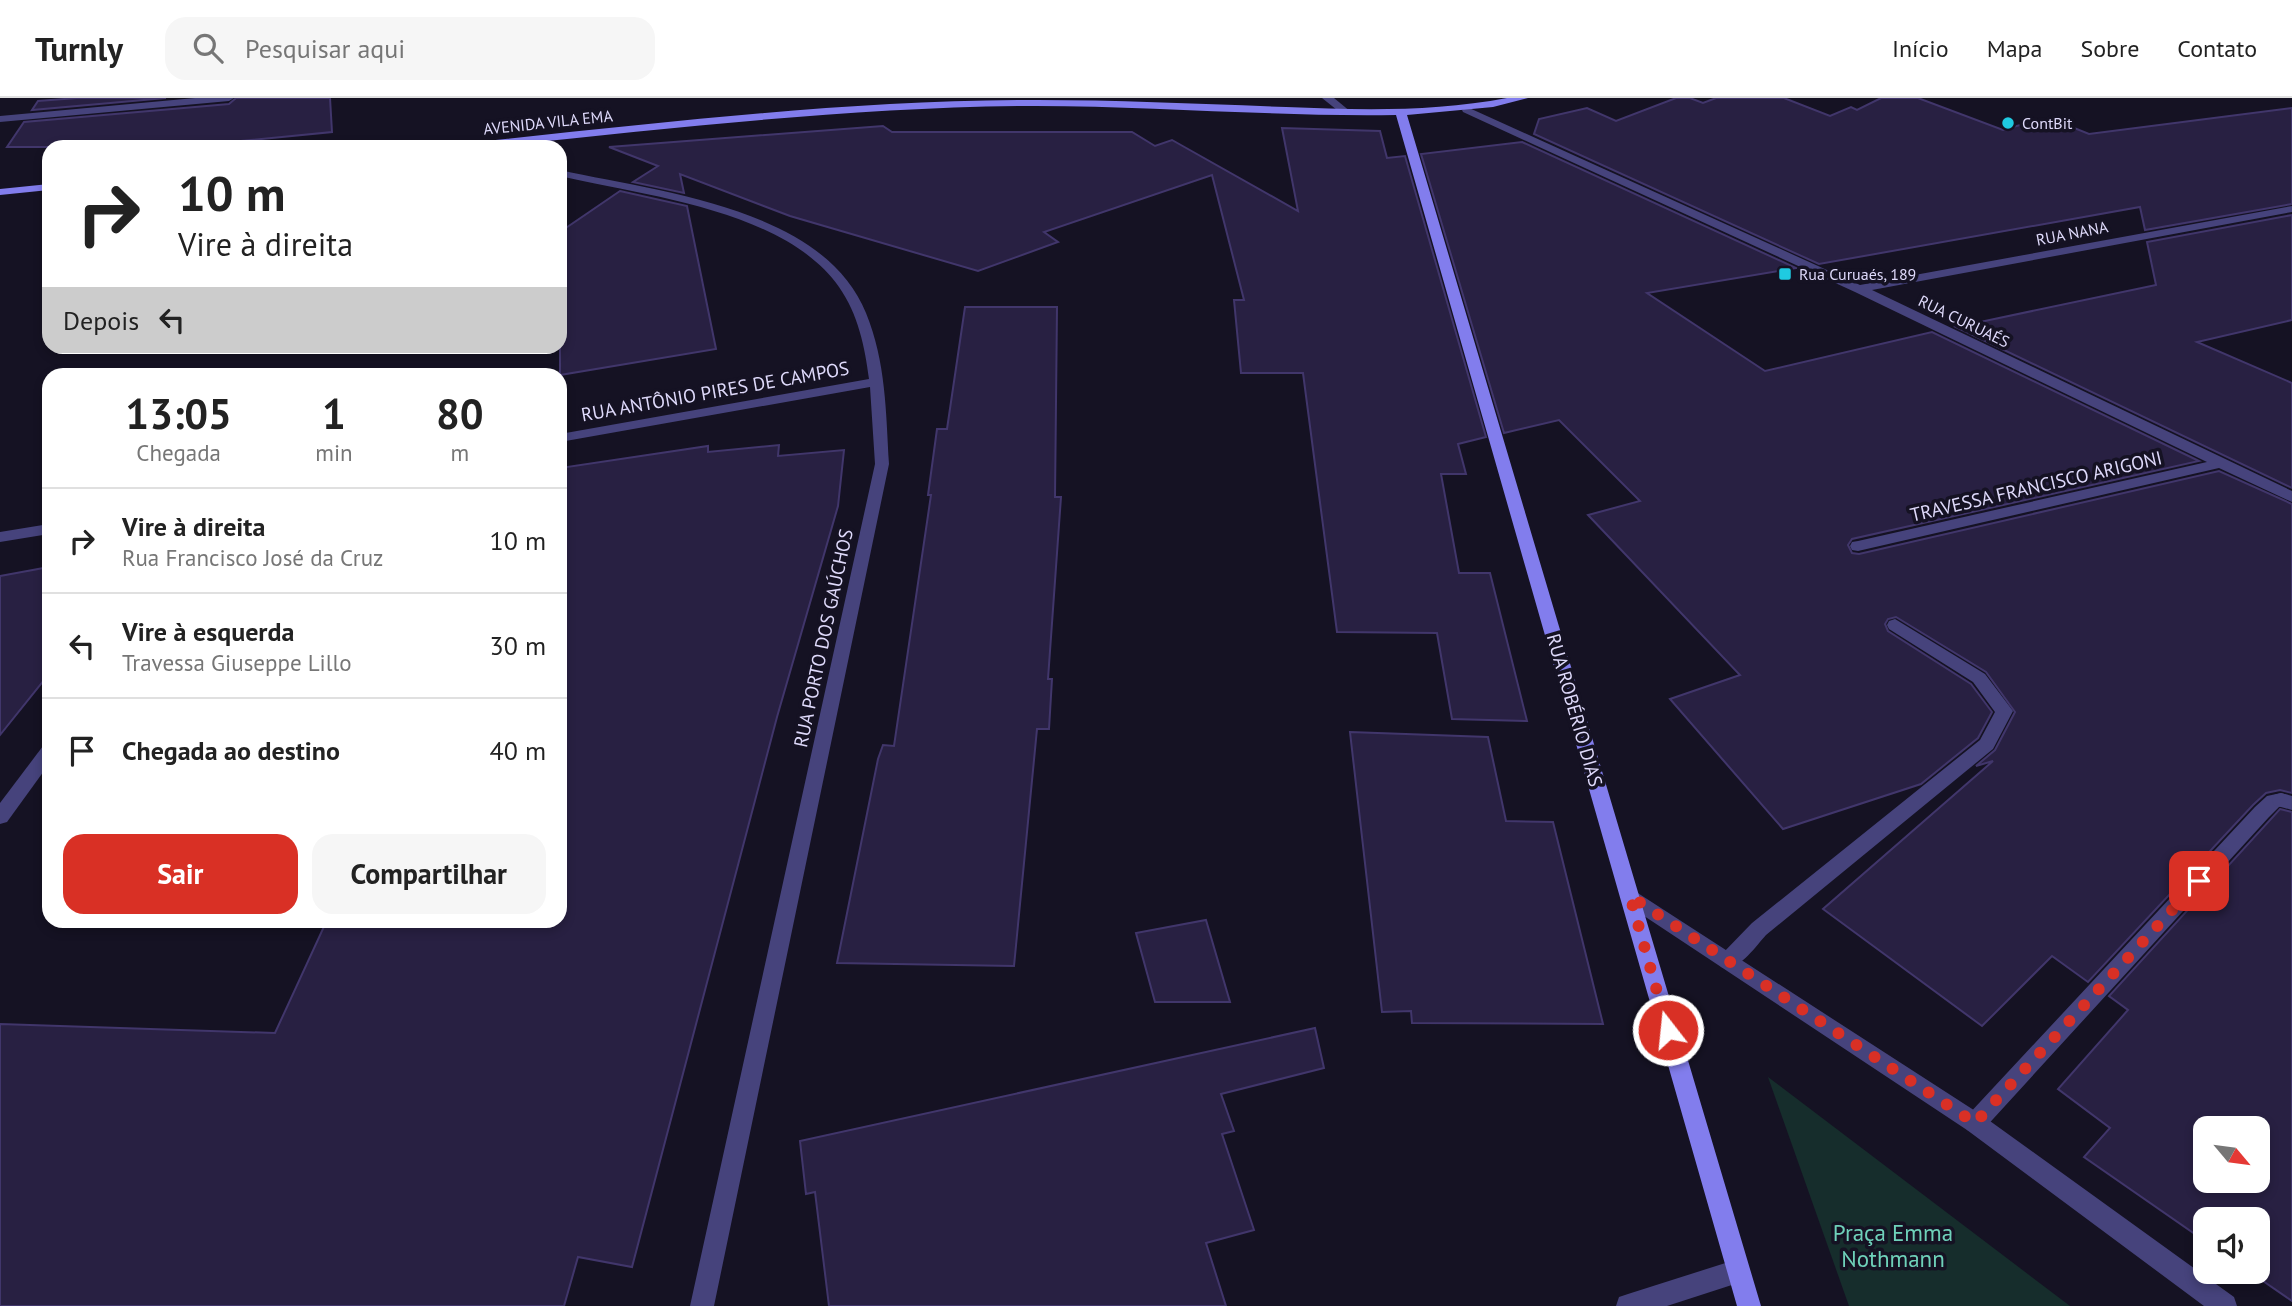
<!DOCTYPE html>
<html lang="pt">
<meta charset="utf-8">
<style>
body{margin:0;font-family:"PT Sans",sans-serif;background:#f6f6f6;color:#222;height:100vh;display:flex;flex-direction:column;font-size:26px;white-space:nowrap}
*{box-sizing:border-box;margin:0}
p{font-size:23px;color:#767676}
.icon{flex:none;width:38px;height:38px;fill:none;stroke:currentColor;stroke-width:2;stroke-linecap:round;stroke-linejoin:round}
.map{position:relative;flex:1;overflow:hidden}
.side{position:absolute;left:42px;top:270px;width:525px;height:560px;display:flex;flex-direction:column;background:#fff;border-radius:21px;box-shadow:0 4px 10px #0003}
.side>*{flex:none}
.banner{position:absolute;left:42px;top:42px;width:525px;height:214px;border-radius:21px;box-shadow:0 4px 10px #0003;background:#fff;color:#222;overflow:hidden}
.needle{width:46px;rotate:119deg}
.fabs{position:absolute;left:2193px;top:1018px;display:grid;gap:14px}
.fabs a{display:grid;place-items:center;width:77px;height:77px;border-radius:14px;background:#fff;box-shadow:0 4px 10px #0003;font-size:35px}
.pin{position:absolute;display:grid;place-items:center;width:60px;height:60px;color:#fff;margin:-30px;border-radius:14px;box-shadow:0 4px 10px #0006}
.me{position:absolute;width:77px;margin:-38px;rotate:344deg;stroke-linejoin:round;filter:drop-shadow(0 0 5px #0008)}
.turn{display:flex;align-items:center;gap:24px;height:147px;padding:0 21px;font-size:32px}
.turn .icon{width:91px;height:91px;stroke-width:2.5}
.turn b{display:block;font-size:49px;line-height:60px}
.then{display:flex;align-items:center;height:66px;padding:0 21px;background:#0003;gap:14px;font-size:26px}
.eta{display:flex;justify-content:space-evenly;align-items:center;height:119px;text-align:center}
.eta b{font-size:42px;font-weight:800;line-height:49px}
.button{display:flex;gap:14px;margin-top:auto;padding:14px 21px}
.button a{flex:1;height:80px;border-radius:21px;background:#d93025;color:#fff;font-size:28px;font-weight:800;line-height:80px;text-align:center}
.button a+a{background:#f6f6f6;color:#222}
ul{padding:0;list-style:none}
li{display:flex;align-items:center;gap:21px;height:105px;padding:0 21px;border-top:2px solid #e0e0e0}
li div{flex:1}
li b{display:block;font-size:26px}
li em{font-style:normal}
header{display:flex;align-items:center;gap:42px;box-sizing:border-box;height:98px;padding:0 35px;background:#fff;border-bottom:2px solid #e0e0e0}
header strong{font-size:33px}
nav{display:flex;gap:38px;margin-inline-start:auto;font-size:24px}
.search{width:490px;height:63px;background:#f6f6f6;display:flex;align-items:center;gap:18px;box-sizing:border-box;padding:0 24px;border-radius:21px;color:#767676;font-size:26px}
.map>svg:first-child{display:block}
.green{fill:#162d2c}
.building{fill:#282042;stroke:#41366b;stroke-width:2;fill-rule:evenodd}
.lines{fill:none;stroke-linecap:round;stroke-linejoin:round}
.lane{fill:#46437c;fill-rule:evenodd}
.street{fill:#46437c;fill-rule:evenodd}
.secondary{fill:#827ded;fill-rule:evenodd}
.route{stroke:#d93025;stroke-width:12;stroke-dasharray:0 21.6}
.poi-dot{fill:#1fcae1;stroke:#151223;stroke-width:2.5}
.labels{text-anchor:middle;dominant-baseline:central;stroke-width:7;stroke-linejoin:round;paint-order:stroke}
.far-street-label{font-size:16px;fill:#ded9fa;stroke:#151223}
.far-poi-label{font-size:16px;fill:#ded9fa;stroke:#151223;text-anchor:start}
.street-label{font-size:19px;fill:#ded9fa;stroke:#151223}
.near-park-label{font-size:23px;fill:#6fd1ba;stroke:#151223}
</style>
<header>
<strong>Turnly</strong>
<div class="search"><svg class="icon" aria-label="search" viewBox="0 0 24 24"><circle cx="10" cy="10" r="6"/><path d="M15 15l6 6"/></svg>Pesquisar aqui</div>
<nav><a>Início</a><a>Mapa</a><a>Sobre</a><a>Contato</a></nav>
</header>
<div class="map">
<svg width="2292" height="1208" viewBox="0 0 2292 1208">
<rect width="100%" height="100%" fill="#151223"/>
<polygon class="green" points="1768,979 2070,1208 1849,1208"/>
<g class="building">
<polygon points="77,0 166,0 32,12 38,3"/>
<polygon points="236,0 330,0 332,34 179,49 7,49 24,24 229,6"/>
<polygon points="1676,0 1690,0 1703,5 1716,0 1784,0 1830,18 1851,9 1857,12 1881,0 1918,0 2003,32 2034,23 2044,27 2057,23 2089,36 2292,10 2292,106 2145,132 2140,109 1819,166 1534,36 1539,21 1587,10 1616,23"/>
<polygon points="883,28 892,34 1132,34 1155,48 1172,42 1298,113 1282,30 1380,33 1387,60 1405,58 1486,339 1458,346 1466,376 1441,376 1459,475 1490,475 1527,623 1452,621 1437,535 1337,534 1303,275 1241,275 1234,202 1244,202 1212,77 1044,134 1058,144 978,173 790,118 680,76 684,95 633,84 658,68 609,49"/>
<polygon points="1522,44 1796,170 1647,195 1765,273 1932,234 2199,363 1852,441 1848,447 1852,455 1859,456 2219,373 2292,406 2292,695 2280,692 2266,695 2253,707 2088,884 2052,858 1982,928 1823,811 1993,663 1976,668 1995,652 2015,614 1986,574 1896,519 1888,521 1885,526 1888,533 1971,586 1992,614 1978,640 1921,686 1783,731 1670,601 1740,577 1588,417 1640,403 1559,322 1504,335 1421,56"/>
<polygon points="620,93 687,108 716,251 560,277 560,134"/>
<polygon points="2292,117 2292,222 2197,244 2292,285 2292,390 1956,229 2156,187 2147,144"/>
<polygon points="965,209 1057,209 1055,399 1061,399 1048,581 1052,581 1049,631 1037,631 1014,868 837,865 878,661 883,647 894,648 931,397 928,397 937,331 947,331"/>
<polygon points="779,347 778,358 844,352 838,408 777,619 632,1169 578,1159 564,1208 0,1208 0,926 275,935 327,822 560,822 560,370 708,348 708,354"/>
<polygon points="49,469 49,576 0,637 0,478"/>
<polygon points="1350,634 1488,639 1506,723 1553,724 1603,926 1412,925 1411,913 1382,914"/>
<path d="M2280,711L2292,714V1203L2250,1174H2258V1122H2205V1143L2084,1059L2110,1030L2058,991L2128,912L2109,898ZM2205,1031H2258V1083H2205Z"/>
<polygon points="1206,822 1230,904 1155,904 1136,835"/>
<polygon points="1315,930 1324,970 1221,996 1234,1033 1222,1036 1254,1132 1206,1145 1226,1208 829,1208 815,1094 806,1096 800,1043"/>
</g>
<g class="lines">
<g class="lane">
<polygon points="1322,0 1334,0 1351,14 1342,16"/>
<path d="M1895,521L1985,576L2013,613L1993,651L1766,837C1755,849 1738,875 1721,869L1718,863L1721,857L1752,825L1980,642L1995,614L1973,584L1889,531L1887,527L1889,523Z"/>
<polygon points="2281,695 2288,697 2290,702 2288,707 2279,709 2269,719 1983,1032 1975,1035 1967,1032 1964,1025 1967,1018 2255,709 2267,698"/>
</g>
<g class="street">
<polygon points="195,0 234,0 229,3 0,24 0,18"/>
<polygon points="1467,9 1860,187 2292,108 2292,114 1872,192 2292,393 2292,404 2219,370 1858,453 1852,452 1850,448 1852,444 1858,443 2207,364 1855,194 1463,14 1462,12"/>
<path d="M560,72C658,94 823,109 866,215C886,264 886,314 889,366L714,1208H690L875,366L870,289L560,344V336L869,281C865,249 858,216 839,189C785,112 646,98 560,78Z"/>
<polygon points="49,426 49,436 0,444 0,434"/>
<polygon points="49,646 49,666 7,724 0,726 0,705 43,648"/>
<polygon points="2281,695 2292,698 2292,712 2274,707 2272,702 2274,697"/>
<polygon points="1630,790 1983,1018 2234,1199 2237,1208 2204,1208 1967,1032 1623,804 1620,798 1623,792"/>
<polygon points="1738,1161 1747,1164 1750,1173 1747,1182 1738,1185 1667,1208 1616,1208 1619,1199 1628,1196"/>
</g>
<g class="secondary">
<path d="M1507,0H1528L1493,9L1407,17L1761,1208H1737L1396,17C1271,19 1146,7 1021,8C843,10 665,31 488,49H452L457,46C650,26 843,2 1037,2C1120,2 1203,6 1286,9C1359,12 1434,14 1507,0Z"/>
<polygon points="49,86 49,92 0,97 0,91"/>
</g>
</g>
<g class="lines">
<polyline class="route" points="1668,932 1630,798 1975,1025 2199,783"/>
</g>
<g class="poi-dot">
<circle cx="2008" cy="25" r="7"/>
<rect x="1778" y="169" width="14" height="14" rx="3.5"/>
</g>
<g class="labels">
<g class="far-street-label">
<text transform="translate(548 24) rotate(-6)">AVENIDA VILA EMA</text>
<text transform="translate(2072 135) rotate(-11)">RUA NANA</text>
<text transform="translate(1964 223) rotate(26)">RUA CURUAÉS</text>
</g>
<g class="far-poi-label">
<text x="2022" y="25">ContBit</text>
<text x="1799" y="176">Rua Curuaés, 189</text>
</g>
<g class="street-label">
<text transform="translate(715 293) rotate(-10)">RUA ANTÔNIO PIRES DE CAMPOS</text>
<text transform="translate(2036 388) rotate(-13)">TRAVESSA FRANCISCO ARIGONI</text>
<text transform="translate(823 540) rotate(-78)">RUA PORTO DOS GAÚCHOS</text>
<text transform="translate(1575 612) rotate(74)">RUA ROBÉRIO DIAS</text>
</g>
<g class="near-park-label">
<text x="1893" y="1134">Praça Emma<tspan x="1893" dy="26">Nothmann</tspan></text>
</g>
</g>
</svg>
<div class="fabs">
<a><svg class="needle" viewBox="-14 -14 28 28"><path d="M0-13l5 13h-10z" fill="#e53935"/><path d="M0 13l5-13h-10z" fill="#767676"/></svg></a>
<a><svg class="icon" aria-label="sound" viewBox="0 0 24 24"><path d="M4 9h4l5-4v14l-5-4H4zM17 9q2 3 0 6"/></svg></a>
</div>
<div class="pin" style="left:2199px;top:783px;background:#d93025"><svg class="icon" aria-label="arrive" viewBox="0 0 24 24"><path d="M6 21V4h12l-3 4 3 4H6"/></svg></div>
<svg class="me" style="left:1668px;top:932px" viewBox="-20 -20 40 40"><circle r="17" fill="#d93025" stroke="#fff" stroke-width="3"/><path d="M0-11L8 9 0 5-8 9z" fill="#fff"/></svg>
<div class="banner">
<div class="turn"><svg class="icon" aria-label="right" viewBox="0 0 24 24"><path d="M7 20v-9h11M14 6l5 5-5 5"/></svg><div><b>10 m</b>Vire à direita</div></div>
<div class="then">Depois<svg class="icon" aria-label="left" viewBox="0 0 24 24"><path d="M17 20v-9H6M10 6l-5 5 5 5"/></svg></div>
</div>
<section class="side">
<div class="eta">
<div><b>13:05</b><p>Chegada</p></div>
<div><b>1</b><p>min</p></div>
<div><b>80</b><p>m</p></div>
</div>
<ul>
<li><svg class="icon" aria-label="right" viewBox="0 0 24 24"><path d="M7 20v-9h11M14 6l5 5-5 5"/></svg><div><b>Vire à direita</b><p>Rua Francisco José da Cruz</p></div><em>10 m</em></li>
<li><svg class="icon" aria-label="left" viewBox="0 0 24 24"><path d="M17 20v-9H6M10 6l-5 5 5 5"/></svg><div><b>Vire à esquerda</b><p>Travessa Giuseppe Lillo</p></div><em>30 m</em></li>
<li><svg class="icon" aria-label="arrive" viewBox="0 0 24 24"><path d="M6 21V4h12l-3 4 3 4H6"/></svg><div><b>Chegada ao destino</b></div><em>40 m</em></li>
</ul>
<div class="button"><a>Sair</a><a>Compartilhar</a></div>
</section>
</div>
